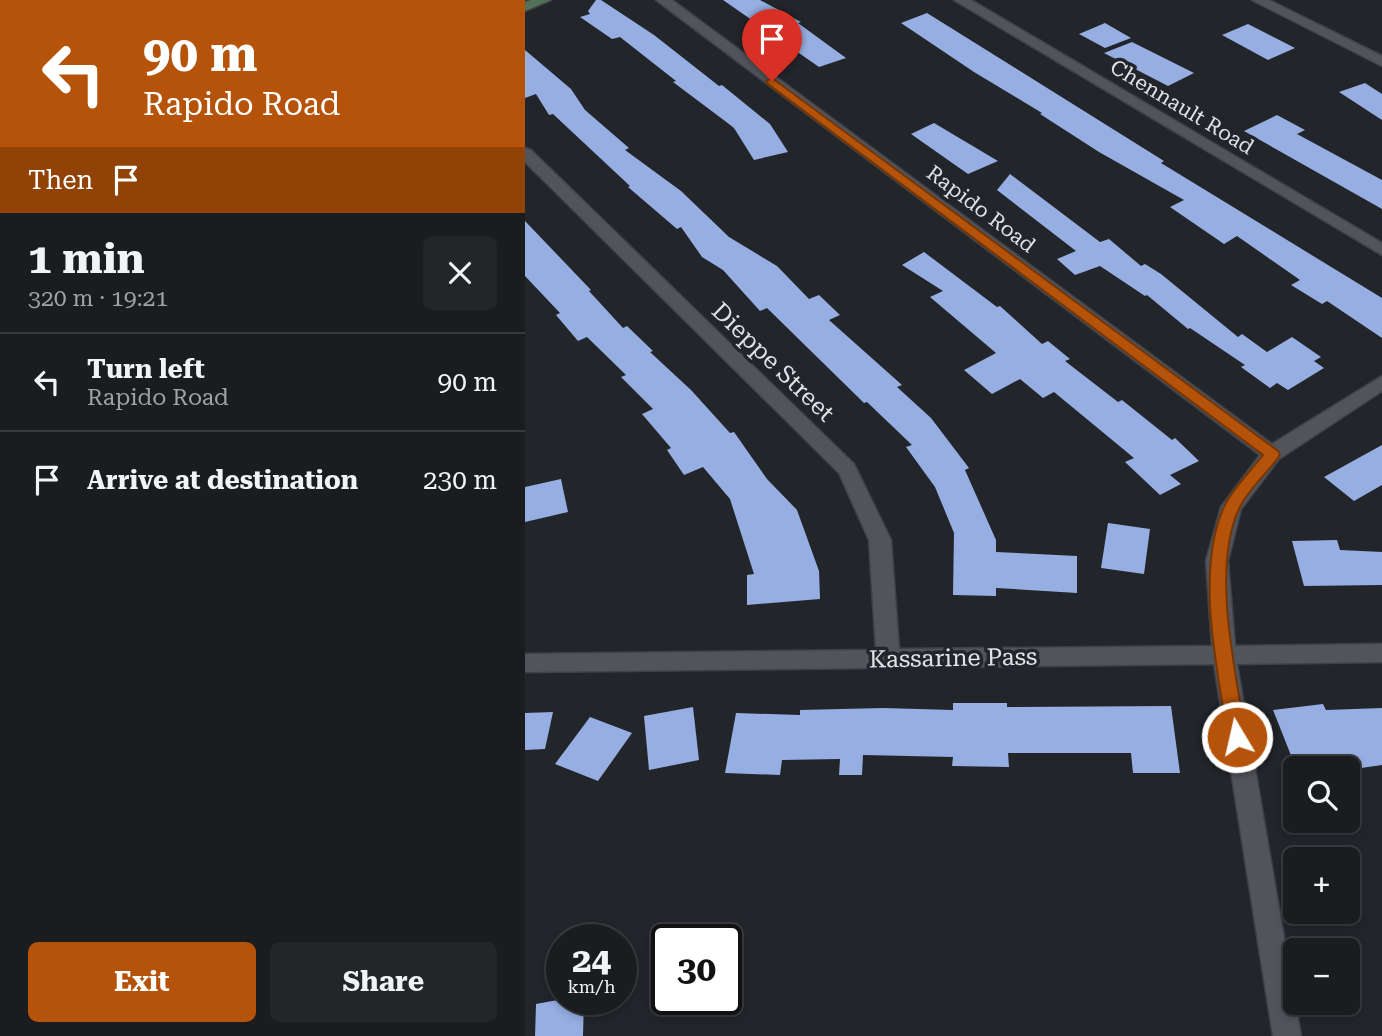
<!DOCTYPE html>
<meta charset="utf-8">
<style>
body{margin:0;font-family:"Roboto Serif",serif;background:#232529;color:#f1f3f6;height:100vh;display:flex;flex-direction:column;font-size:26px;white-space:nowrap}
*{box-sizing:border-box;margin:0}
p{font-size:23px;color:#9fa1a5}
.icon{flex:none;width:38px;height:38px;fill:none;stroke:currentColor;stroke-width:2;stroke-linecap:round;stroke-linejoin:round}
.map{position:relative;flex:1;overflow:hidden}
.drawer{display:flex;flex-direction:column;background:#1a1c20;width:525px}
.drawer>*{flex:none}
.hud{background:#b45309;color:#fff;overflow:hidden}
.controls{position:absolute;left:758px;top:756px;display:grid;gap:14px}
.controls a{display:grid;place-items:center;width:77px;height:77px;border-radius:10px;background:#1a1c20;box-shadow:0 4px 10px #0003,0 0 0 2px #383a3e;font-size:35px}
.speed{position:absolute;left:21px;top:924px;display:flex;gap:14px;font-size:35px;font-weight:700;text-align:center}
.speed>*{display:grid;place-content:center;width:91px;height:91px;border-radius:50%;background:#1a1c20;box-shadow:0 4px 10px #0003,0 0 0 2px #383a3e;line-height:1}
.speed small{font-size:18px;font-weight:400}
.speed .limit{border:4px solid #111;border-radius:10px;background:#fff;color:#111}
.pin{position:absolute;display:grid;place-items:center;width:60px;height:60px;color:#fff;margin:-72px -30px;border-radius:50% 50% 50% 0;rotate:-45deg;box-shadow:0 0 7px #0007}
.pin .icon{rotate:45deg}
.me{position:absolute;width:77px;margin:-38px;rotate:351deg;stroke-linejoin:round;filter:drop-shadow(0 0 5px #0008)}
.turn{display:flex;align-items:center;gap:24px;height:147px;padding:0 28px;font-size:32px}
.turn .icon{width:91px;height:91px;stroke-width:2.5}
.turn b{display:block;font-size:49px;line-height:60px}
.then{display:flex;align-items:center;height:66px;padding:0 28px;background:#0003;gap:14px;font-size:26px}
.round{display:grid;place-items:center;flex:none;width:74px;height:74px;border-radius:10px;background:#232529}
.summary{display:flex;align-items:center;justify-content:space-between;height:119px;padding:0 28px}
h1{font-size:42px;font-weight:700;line-height:52px}
.action{display:flex;gap:14px;margin-top:auto;padding:14px 28px}
.action a{flex:1;height:80px;border-radius:10px;background:#b45309;color:#fff;font-size:28px;font-weight:700;line-height:80px;text-align:center}
.action a+a{background:#232529;color:#f1f3f6}
ul{padding:0;list-style:none}
li{display:flex;align-items:center;gap:21px;height:98px;padding:0 28px;border-top:2px solid #383a3e}
li div{flex:1}
li b{display:block;font-size:26px}
li em{font-style:normal}
main{display:flex;flex:1;min-height:0}
.map>svg:first-child{display:block}
.building{fill:#97aee2}
.lines{fill:none;stroke-linecap:round;stroke-linejoin:round}
.street-casing{stroke:#3f4146;stroke-width:3}
.secondary-casing{stroke:#3f4146;stroke-width:3}
.street{fill:#52545b;fill-rule:evenodd}
.secondary{fill:#537058;fill-rule:evenodd}
.route{fill:#b45309;stroke:#753606;stroke-width:2}
.labels{text-anchor:middle;dominant-baseline:central;stroke-width:7;stroke-linejoin:round;paint-order:stroke}
.far-street-label{font-size:21px;fill:#e1e2e6;stroke:#22252a}
.street-label{font-size:24px;fill:#e1e2e6;stroke:#22252a}
</style>
<main>
<section class="drawer">
<div class="hud">
<div class="turn"><svg class="icon" aria-label="left" viewBox="0 0 24 24"><path d="M17 20v-9H6M10 6l-5 5 5 5"/></svg><div><b>90 m</b>Rapido Road</div></div>
<div class="then">Then<svg class="icon" aria-label="arrive" viewBox="0 0 24 24"><path d="M6 21V4h12l-3 4 3 4H6"/></svg></div>
</div>
<div class="summary"><div><h1>1 min</h1><p>320 m · 19:21</p></div><a class="round"><svg class="icon" aria-label="close" viewBox="0 0 24 24"><path d="M6 6l12 12M18 6L6 18"/></svg></a></div>
<ul>
<li><svg class="icon" aria-label="left" viewBox="0 0 24 24"><path d="M17 20v-9H6M10 6l-5 5 5 5"/></svg><div><b>Turn left</b><p>Rapido Road</p></div><em>90 m</em></li>
<li><svg class="icon" aria-label="arrive" viewBox="0 0 24 24"><path d="M6 21V4h12l-3 4 3 4H6"/></svg><div><b>Arrive at destination</b></div><em>230 m</em></li>
</ul>
<div class="action"><a>Exit</a><a>Share</a></div>
</section>
<div class="map">
<svg width="857" height="1036" viewBox="0 0 857 1036">
<rect width="100%" height="100%" fill="#22252a"/>
<g class="building">
<polygon points="71,0 76,0 129,35 194,86 197,85 245,124 263,152 229,160 209,128 200,121 148,82 151,81 95,37 87,39 55,17 65,14 63,11"/>
<polygon points="198,0 235,0 276,22 273,23 321,58 294,67"/>
<polygon points="402,13 639,161 636,163 857,298 857,338 802,301 797,304 766,285 775,280 712,236 699,244 645,207 659,200 574,152 515,114 517,113 449,72 376,23"/>
<polygon points="580,23 606,38 580,48 554,34"/>
<polygon points="723,24 770,48 743,60 697,35"/>
<polygon points="607,42 669,73 643,86 579,53"/>
<polygon points="0,50 46,89 60,110 104,148 100,150 156,191 204,237 252,266 284,299 294,295 315,315 304,320 377,385 372,387 406,418 444,468 440,470 471,540 471,552 552,556 552,593 471,588 471,596 428,595 429,533 410,487 381,447 387,445 342,402 339,403 242,308 235,311 198,270 177,257 156,227 152,229 103,187 105,186 28,114 24,115 11,94 0,98"/>
<polygon points="840,83 857,94 857,120 814,92"/>
<polygon points="752,115 780,130 772,134 857,180 857,209 719,131"/>
<polygon points="409,123 473,161 443,174 386,134"/>
<polygon points="485,174 575,242 584,239 616,266 620,264 636,274 713,337 717,334 742,352 767,337 796,357 789,361 799,368 763,390 752,383 745,388 716,367 720,365 665,328 663,329 622,295 620,296 575,266 550,275 532,259 551,251 472,190"/>
<polygon points="0,221 66,290 64,291 98,328 102,326 128,351 125,352 166,390 205,433 209,432 242,479 272,510 294,571 295,599 222,605 222,575 229,574 205,499 178,467 159,475 142,450 146,448 117,414 128,409 96,377 101,375 62,337 53,341 31,315 35,313 0,276"/>
<polygon points="399,252 472,307 475,306 517,344 523,341 545,359 540,361 593,402 597,400 647,440 650,438 674,461 645,475 656,484 635,495 600,462 609,458 529,392 518,398 495,379 467,394 439,370 471,353 405,297 418,291 377,265"/>
<polygon points="857,445 857,485 829,501 799,477"/>
<polygon points="36,479 43,512 0,522 0,487"/>
<polygon points="583,523 625,529 619,574 576,568"/>
<polygon points="812,540 815,550 857,552 857,585 779,586 767,541"/>
<polygon points="428,703 482,703 482,707 646,706 655,773 608,773 606,753 483,753 484,767 427,766 428,757 338,755 337,775 314,775 315,759 257,760 255,775 200,773 211,713 275,715 275,710 358,708 428,710"/>
<polygon points="798,704 801,710 857,708 857,765 822,770 771,768 748,710"/>
<polygon points="168,707 174,760 124,770 119,716"/>
<polygon points="28,712 20,749 0,750 0,713"/>
<polygon points="65,717 107,733 73,781 30,764"/>
<polygon points="38,999 59,999 58,1036 10,1036 11,1004"/>
</g>
<g class="lines">
<g class="street-casing">
<g id="street">
<polygon points="131,0 147,0 747,444 857,376 857,391 754,459 716,509 703,561 710,646 857,644 857,662 712,664 776,1036 748,1036 689,664 0,672 0,654 351,650 344,540 314,473 0,162 0,148 6,150 329,464 366,540 374,649 687,646 681,561 696,507 735,455"/>
<polygon points="429,0 446,0 857,243 857,255"/>
<polygon points="727,0 744,0 857,56 857,66"/>
</g>
</g>
<g class="secondary-casing">
<polygon id="secondary" points="6,0 26,0 0,11 0,2"/>
</g>
<use href="#street" class="street"/>
<use href="#secondary" class="secondary"/>
</g>
<path class="route" d="M247,78L753,451L755,454L753,458C741,474 722,491 714,509C686,568 711,674 721,737L719,742L712,744L706,742L703,737C692,670 670,570 699,507C707,489 726,471 738,455L243,84L241,81Z"/>
<g class="labels">
<g class="far-street-label">
<text transform="translate(657 107) rotate(31)">Chennault Road</text>
<text transform="translate(456 209) rotate(37)">Rapido Road</text>
</g>
<g class="street-label">
<text transform="translate(248 362) rotate(44)">Dieppe Street</text>
<text transform="translate(428 658) rotate(-1)">Kassarine Pass</text>
</g>
</g>
</svg>
<div class="controls">
<a><svg class="icon" aria-label="search" viewBox="0 0 24 24"><circle cx="10" cy="10" r="6"/><path d="M15 15l6 6"/></svg></a>
<a>+</a>
<a>−</a>
</div>
<div class="speed"><div>24<small>km/h</small></div><div class="limit">30</div></div>
<div class="pin" style="left:247px;top:81px;background:#d93025"><svg class="icon" aria-label="arrive" viewBox="0 0 24 24"><path d="M6 21V4h12l-3 4 3 4H6"/></svg></div>
<svg class="me" style="left:712px;top:737px" viewBox="-20 -20 40 40"><circle r="17" fill="#b45309" stroke="#fff" stroke-width="3"/><path d="M0-11L8 9 0 5-8 9z" fill="#fff"/></svg>
</div>
</main>
